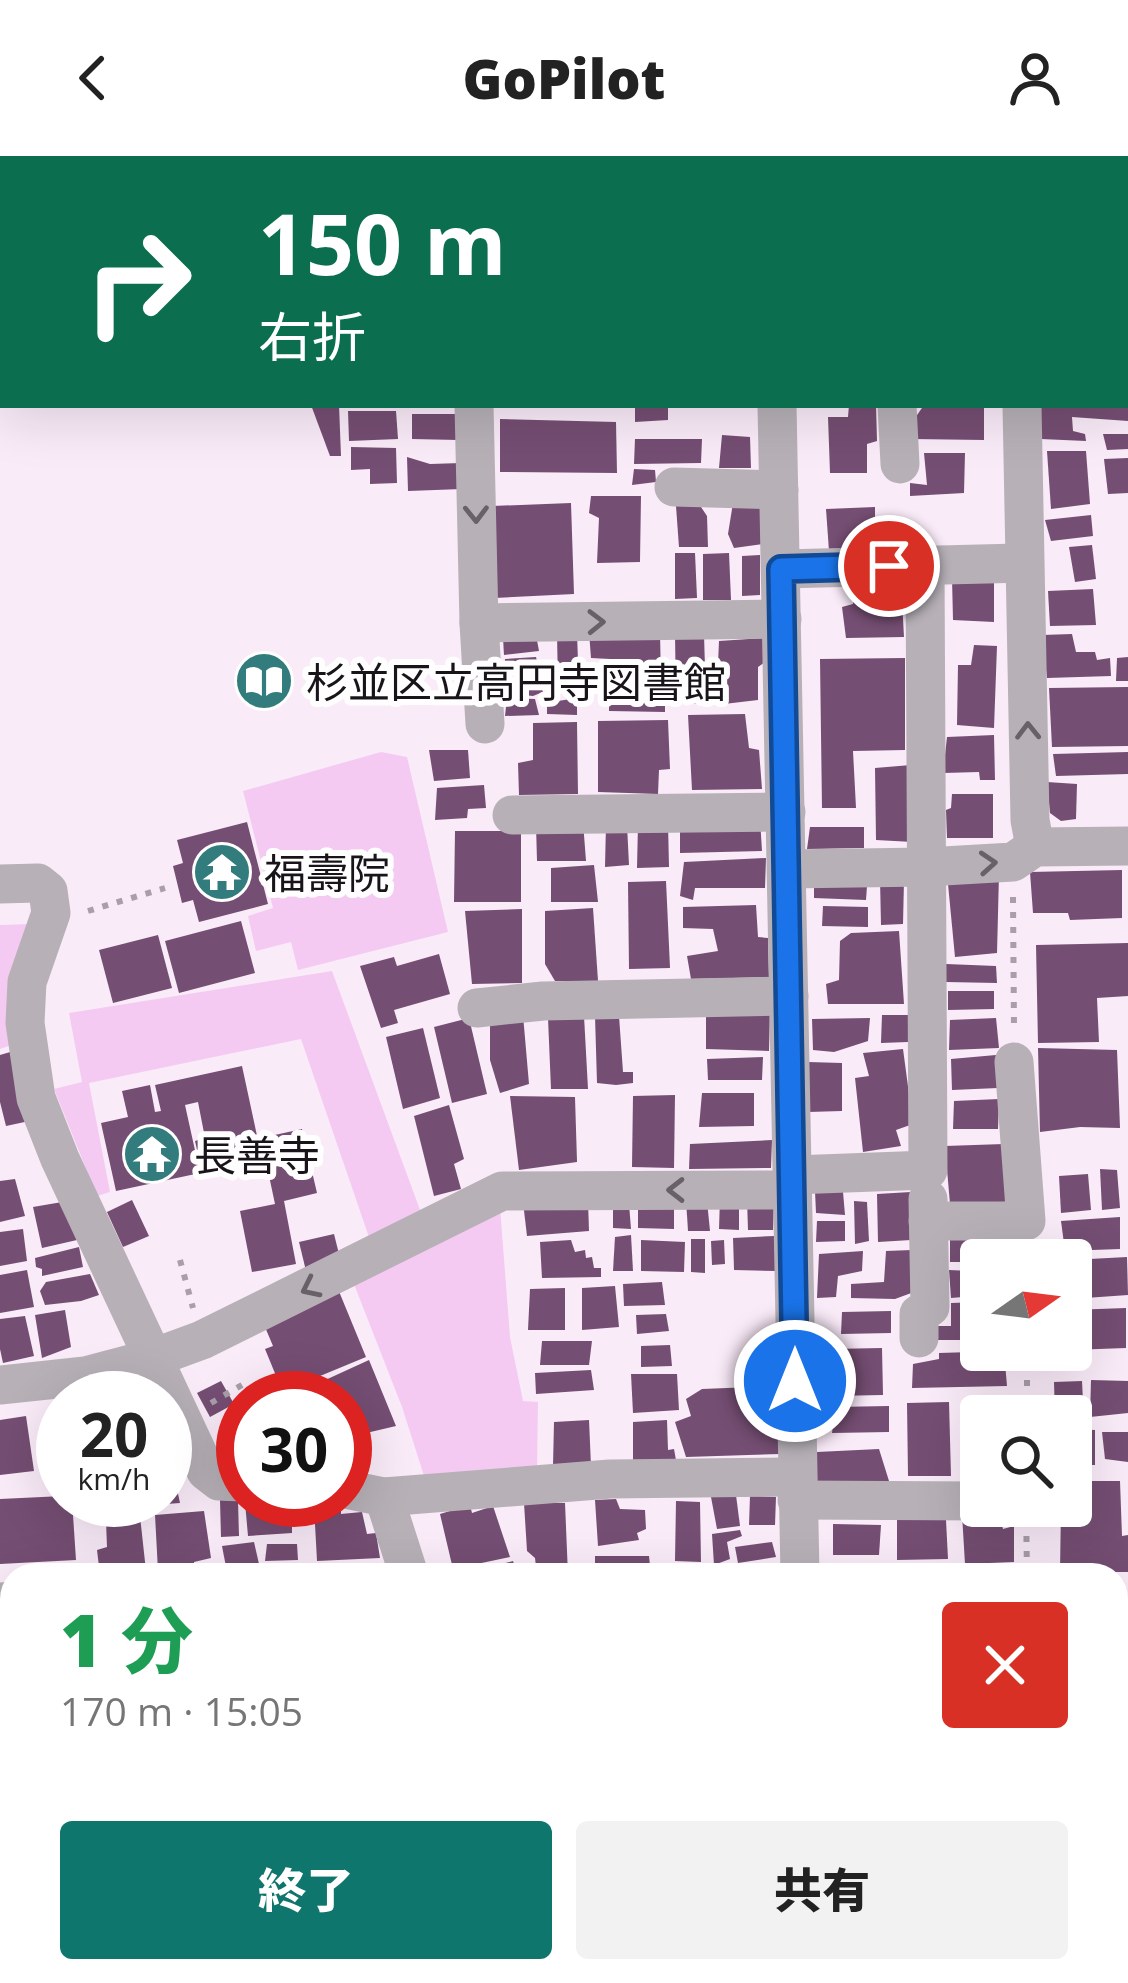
<!DOCTYPE html>
<html lang="ja">
<meta charset="utf-8">
<style>
body{margin:0;font-family:"Open Sans","Noto Sans JP",sans-serif;background:#f2f2f2;color:#222;height:100vh;display:flex;flex-direction:column;font-size:45px;white-space:nowrap}
*{box-sizing:border-box;margin:0}
p{font-size:39px;color:#767676}
.icon{flex:none;width:66px;height:66px;fill:none;stroke:currentColor;stroke-width:2;stroke-linecap:round;stroke-linejoin:round}
.map{position:relative;flex:1;overflow:hidden}
.panel{position:absolute;left:0px;top:1407px;width:1128px;height:420px;display:flex;flex-direction:column;background:#fff;border-radius:36px 36px 0 0;box-shadow:0 12px 48px #0002}
.panel>*{flex:none}
.top-card{position:absolute;left:0px;top:0px;width:1128px;height:252px;box-shadow:0 12px 48px #0002;background:#0b6e4f;color:#fff;overflow:hidden}
.needle{width:78px;rotate:76deg}
.fabs{position:absolute;left:960px;top:1083px;display:grid;gap:24px}
.fabs a{display:grid;place-items:center;width:132px;height:132px;border-radius:12px;background:#fff;box-shadow:0 12px 48px #0002;font-size:60px}
.speed{position:absolute;left:36px;top:1215px;display:flex;gap:24px;font-size:60px;font-weight:700;text-align:center}
.speed>*{display:grid;place-content:center;width:156px;height:156px;border-radius:50%;background:#fff;box-shadow:0 12px 48px #0002;line-height:1}
.speed small{font-size:30px;font-weight:400}
.speed .limit{border:18px solid #d22;background:#fff;color:#111}
.pin{position:absolute;display:grid;place-items:center;width:102px;height:102px;color:#fff;margin:-51px;border:6px solid #fff;border-radius:50%;box-shadow:0 3px 12px #0007}
.me{position:absolute;width:132px;margin:-66px;rotate:0deg;stroke-linejoin:round;filter:drop-shadow(0 0 9px #0008)}
.turn{display:flex;align-items:center;gap:42px;height:252px;padding:0 60px;font-size:54px}
.turn .icon{width:156px;height:156px;stroke-width:2.5}
.turn b{display:block;font-size:84px;line-height:102px}
.round{display:grid;place-items:center;flex:none;width:126px;height:126px;border-radius:12px;background:#f2f2f2}
.headline{display:flex;align-items:center;justify-content:space-between;height:204px;padding:0 60px}
h1{font-size:72px;font-weight:800;line-height:90px;color:#1e9e55}
.action{display:flex;gap:24px;margin-top:auto;padding:24px 60px}
.action a{flex:1;height:138px;border-radius:12px;background:#0f766e;color:#fff;font-size:48px;font-weight:800;line-height:138px;text-align:center}
.action a+a{background:#f2f2f2;color:#222}
header{display:flex;justify-content:space-between;align-items:center;height:156px;padding:0 60px;background:#fff;font-size:54px;font-weight:800}
.map>svg:first-child{display:block}
.green{fill:#f5caf2}
.building{fill:#754e73}
.lines{fill:none;stroke-linecap:round;stroke-linejoin:round}
.path{stroke:#a99ea9;stroke-width:6;stroke-dasharray:6 9;stroke-linecap:butt}
.minor{stroke:#b7b1b7;stroke-width:39}
.oneway{stroke:#686268}
.route-casing{stroke:#114b97;stroke-width:30}
.route{stroke:#1a73e8;stroke-width:21}
.labels{text-anchor:middle;dominant-baseline:central;stroke-width:12;stroke-linejoin:round;paint-order:stroke}
.poi-label{font-size:42px;fill:#191419;stroke:#fefefe;text-anchor:start}
</style>
<header><svg class="icon" aria-label="back" viewBox="0 0 24 24"><path d="M15 5l-7 7 7 7"/></svg>GoPilot<svg class="icon" aria-label="person" viewBox="0 0 24 24"><circle cx="12" cy="8" r="4"/><path d="M4 21q1-7 8-7t8 7"/></svg></header>
<div class="map">
<svg width="1128" height="1827" viewBox="0 0 1128 1827">
<rect width="100%" height="100%" fill="#faebf9"/>
<g class="green">
<polygon points="381,596 407,601 448,776 298,814 291,786 256,795 248,760 273,752 243,635"/>
<polygon points="31,768 14,888 0,893 0,769"/>
<polygon points="332,815 423,1062 371,1087 301,883 89,927 110,1036 97,1040 54,933 82,926 69,857"/>
<polygon points="500,1051 510,1181 523,1245 538,1246 537,1314 426,1326 402,1251 352,1123"/>
<polygon points="12,1599 12,1683 0,1685 0,1600"/>
</g>
<g class="building">
<polygon points="311,249 339,249 341,300 330,300"/>
<polygon points="635,249 668,249 668,264 635,266"/>
<polygon points="849,249 876,249 877,285 867,288 867,317 830,317 828,261 848,261"/>
<polygon points="924,249 984,249 984,284 912,283 911,268"/>
<polygon points="1041,249 1128,249 1128,265 1072,261 1073,275 1085,278 1086,285 1041,283"/>
<polygon points="348,255 396,255 398,283 349,285"/>
<polygon points="412,258 457,258 458,284 412,283"/>
<polygon points="500,263 616,266 617,317 500,316"/>
<polygon points="1103,278 1128,278 1128,293 1107,294"/>
<polygon points="722,279 750,281 751,312 719,312"/>
<polygon points="635,283 702,283 701,307 634,308"/>
<polygon points="351,291 396,292 397,327 370,328 370,313 351,314"/>
<polygon points="1047,295 1086,295 1090,348 1051,353"/>
<polygon points="924,297 965,297 964,337 910,340 910,327 927,329"/>
<polygon points="407,301 430,308 461,307 462,333 408,335"/>
<polygon points="1128,302 1128,337 1108,338 1104,303"/>
<polygon points="634,313 655,314 656,326 632,329"/>
<polygon points="591,340 641,340 640,406 597,407 599,362 589,357"/>
<polygon points="571,347 574,438 494,442 492,350"/>
<polygon points="733,347 762,351 763,388 734,392 728,378"/>
<polygon points="699,348 707,360 708,391 679,391 676,350"/>
<polygon points="875,351 875,395 829,395 826,353"/>
<polygon points="1091,359 1093,380 1051,385 1045,364"/>
<polygon points="1092,389 1096,423 1075,426 1069,391"/>
<polygon points="675,397 695,397 697,442 675,443"/>
<polygon points="729,397 731,444 703,444 703,398"/>
<polygon points="760,399 760,439 742,440 742,400"/>
<polygon points="994,420 994,466 953,464 952,422"/>
<polygon points="901,427 904,481 846,482 842,451 853,448 854,428"/>
<polygon points="1093,433 1096,469 1050,470 1048,435"/>
<polygon points="557,476 577,477 579,534 558,533"/>
<polygon points="589,476 660,476 661,526 613,526 610,503 591,502"/>
<polygon points="675,478 704,478 706,547 676,548"/>
<polygon points="1072,478 1076,496 1095,496 1097,504 1110,502 1111,520 1047,522 1042,479"/>
<polygon points="536,479 539,495 504,499 503,482"/>
<polygon points="764,482 765,506 758,511 758,544 724,548 723,524 718,508 719,485"/>
<polygon points="974,489 997,490 994,572 957,569 958,509 971,509"/>
<polygon points="536,501 539,514 504,517 505,503"/>
<polygon points="1128,501 1128,525 1116,525 1117,502"/>
<polygon points="905,502 905,594 853,595 856,652 822,652 820,503"/>
<polygon points="538,521 543,536 533,540 505,537 506,524"/>
<polygon points="1128,531 1128,590 1052,591 1049,532"/>
<polygon points="609,535 665,535 665,556 609,555"/>
<polygon points="554,537 558,545 577,542 577,559 547,558 547,540"/>
<polygon points="507,542 535,543 539,559 505,560"/>
<polygon points="745,558 749,592 759,594 762,633 692,634 688,559"/>
<polygon points="668,564 670,613 659,614 658,638 598,636 598,565"/>
<polygon points="577,566 578,638 519,639 518,607 533,604 533,567"/>
<polygon points="994,579 995,624 980,624 979,616 943,617 947,581"/>
<polygon points="429,594 468,594 470,622 434,625"/>
<polygon points="1128,596 1128,618 1056,620 1053,598"/>
<polygon points="911,609 913,686 876,684 875,612"/>
<polygon points="1047,626 1077,628 1076,663 1061,665 1050,657"/>
<polygon points="484,629 486,652 468,653 467,662 435,664 437,632"/>
<polygon points="952,638 993,638 993,682 947,682 946,654 951,652"/>
<polygon points="760,663 762,695 680,697 680,667"/>
<polygon points="247,666 268,748 199,766 193,744 182,747 173,710 183,707 177,684"/>
<polygon points="583,666 586,705 537,705 536,669"/>
<polygon points="668,667 669,711 637,712 638,668"/>
<polygon points="606,668 627,669 629,709 605,711"/>
<polygon points="810,671 864,671 864,692 807,693"/>
<polygon points="455,675 521,675 521,746 454,746"/>
<polygon points="766,702 765,732 695,732 693,744 680,740 684,706"/>
<polygon points="594,709 598,746 551,746 551,712"/>
<polygon points="1122,714 1122,762 1070,764 1068,757 1033,757 1030,716"/>
<polygon points="999,718 997,797 955,801 948,728"/>
<polygon points="880,723 904,724 903,768 881,769"/>
<polygon points="666,725 670,812 629,813 628,726"/>
<polygon points="814,725 867,730 866,744 814,742"/>
<polygon points="756,749 758,781 768,782 769,821 691,823 687,800 718,795 713,773 683,772 683,751"/>
<polygon points="823,750 868,751 868,771 822,770"/>
<polygon points="593,752 598,825 555,825 545,808 545,755"/>
<polygon points="522,753 522,827 472,828 465,755"/>
<polygon points="241,765 255,817 179,837 165,785"/>
<polygon points="899,775 904,848 828,848 826,828 839,824 840,785 851,777"/>
<polygon points="158,779 172,832 113,847 99,794"/>
<polygon points="1128,787 1128,840 1097,842 1099,886 1038,887 1036,789"/>
<polygon points="439,798 450,838 394,854 398,867 381,872 360,810 394,801 397,810"/>
<polygon points="946,808 996,810 997,827 946,826"/>
<polygon points="948,835 994,835 994,853 948,854"/>
<polygon points="770,854 769,895 706,893 706,856"/>
<polygon points="523,859 529,928 500,937 490,904 490,861"/>
<polygon points="882,859 909,859 908,886 881,887"/>
<polygon points="584,860 588,933 551,933 548,862"/>
<polygon points="595,860 619,860 623,916 633,916 633,927 616,929 597,927"/>
<polygon points="469,862 487,938 452,947 434,871"/>
<polygon points="870,862 868,885 834,896 813,894 812,863"/>
<polygon points="996,862 999,892 949,894 950,864"/>
<polygon points="423,872 440,942 403,953 386,881"/>
<polygon points="1038,892 1117,894 1120,972 1080,971 1040,976"/>
<polygon points="903,893 913,968 896,974 901,990 863,996 855,922 869,920 863,897"/>
<polygon points="17,894 34,964 6,970 0,946 0,899"/>
<polygon points="996,899 998,932 952,934 951,903"/>
<polygon points="763,901 762,924 708,924 707,903"/>
<polygon points="808,906 842,907 842,955 808,956"/>
<polygon points="242,910 262,1003 202,1016 195,985 205,982 198,946 185,949 200,1017 116,1035 101,967 128,961 122,935 150,929 155,956 161,955 155,929"/>
<polygon points="702,937 754,937 754,970 699,971"/>
<polygon points="675,939 674,1012 632,1011 633,940"/>
<polygon points="510,940 575,941 577,1006 519,1014"/>
<polygon points="999,943 998,973 953,973 954,945"/>
<polygon points="449,949 464,1003 454,1008 461,1033 434,1040 414,960"/>
<polygon points="302,973 317,1037 284,1045 296,1108 252,1116 240,1055 275,1048 261,982"/>
<polygon points="772,984 771,1012 689,1013 690,988"/>
<polygon points="1004,988 1008,1048 950,1048 945,990"/>
<polygon points="1100,1013 1117,1014 1120,1052 1102,1054"/>
<polygon points="1088,1018 1091,1054 1061,1057 1059,1020"/>
<polygon points="15,1023 25,1060 0,1066 0,1025"/>
<polygon points="815,1035 843,1036 845,1059 816,1057"/>
<polygon points="911,1036 911,1084 878,1086 877,1038"/>
<polygon points="720,1041 739,1042 739,1074 719,1073"/>
<polygon points="747,1043 774,1047 773,1074 748,1074"/>
<polygon points="132,1044 149,1080 123,1091 107,1056"/>
<polygon points="686,1044 707,1045 710,1075 688,1075"/>
<polygon points="68,1045 77,1084 42,1092 33,1051"/>
<polygon points="588,1045 589,1075 527,1080 523,1046"/>
<polygon points="854,1045 867,1046 869,1085 855,1088"/>
<polygon points="613,1048 629,1048 631,1073 613,1072"/>
<polygon points="638,1048 674,1048 674,1073 638,1072"/>
<polygon points="1120,1061 1120,1093 1065,1095 1061,1065"/>
<polygon points="817,1065 845,1065 845,1085 816,1086"/>
<polygon points="23,1073 27,1105 0,1110 0,1076"/>
<polygon points="971,1077 973,1106 950,1106 950,1080"/>
<polygon points="334,1078 342,1110 307,1119 299,1086"/>
<polygon points="631,1079 633,1115 613,1115 615,1081"/>
<polygon points="774,1080 776,1115 734,1114 733,1082"/>
<polygon points="1006,1080 1007,1104 989,1104 988,1081"/>
<polygon points="691,1083 705,1083 705,1117 691,1116"/>
<polygon points="571,1084 575,1096 585,1094 586,1102 592,1101 594,1112 601,1112 601,1121 542,1122 540,1086"/>
<polygon points="641,1084 685,1086 684,1116 641,1115"/>
<polygon points="724,1084 725,1108 712,1109 711,1085"/>
<polygon points="79,1091 83,1111 42,1120 42,1113 36,1111 35,1102"/>
<polygon points="912,1094 914,1136 895,1143 851,1142 851,1128 884,1126 886,1095"/>
<polygon points="863,1095 862,1115 838,1120 836,1141 817,1142 819,1098"/>
<polygon points="1127,1101 1128,1139 1071,1143 1071,1104"/>
<polygon points="27,1114 34,1151 0,1157 0,1119"/>
<polygon points="949,1114 971,1115 974,1140 951,1142"/>
<polygon points="90,1118 99,1139 81,1145 45,1149 40,1135 46,1126"/>
<polygon points="662,1126 665,1149 624,1150 623,1128"/>
<polygon points="615,1130 619,1171 582,1174 582,1132"/>
<polygon points="565,1132 565,1174 528,1174 530,1133"/>
<polygon points="338,1133 366,1201 291,1232 287,1223 279,1227 265,1193 273,1190 262,1164"/>
<polygon points="981,1146 981,1184 935,1184 935,1170 951,1170 951,1147"/>
<polygon points="1126,1152 1126,1192 1071,1194 1071,1154"/>
<polygon points="65,1154 71,1191 42,1202 35,1159"/>
<polygon points="891,1155 891,1177 841,1178 842,1156"/>
<polygon points="666,1158 669,1175 637,1178 636,1159"/>
<polygon points="25,1160 34,1200 3,1207 0,1193 0,1163"/>
<polygon points="542,1185 592,1185 589,1209 540,1209"/>
<polygon points="670,1189 672,1210 641,1211 641,1190"/>
<polygon points="882,1192 883,1239 832,1240 832,1193"/>
<polygon points="1004,1195 1007,1230 912,1232 913,1208 939,1203 939,1197"/>
<polygon points="369,1204 396,1270 345,1282 345,1242 286,1242"/>
<polygon points="591,1214 594,1234 536,1238 535,1217"/>
<polygon points="631,1218 677,1218 679,1254 633,1257"/>
<polygon points="1091,1224 1128,1225 1128,1257 1090,1261"/>
<polygon points="221,1225 234,1248 210,1261 197,1237"/>
<polygon points="1082,1225 1084,1264 1071,1265 1071,1260 1055,1260 1054,1226"/>
<polygon points="777,1230 780,1298 686,1301 675,1266 691,1260 686,1243 702,1233"/>
<polygon points="140,1233 141,1242 99,1242 99,1239"/>
<polygon points="1011,1244 1012,1260 981,1260 981,1291 964,1292 966,1245"/>
<polygon points="63,1245 63,1291 61,1292 53,1247"/>
<polygon points="949,1246 951,1320 908,1320 907,1247"/>
<polygon points="889,1250 889,1276 832,1277 835,1251"/>
<polygon points="26,1260 34,1315 0,1319 0,1264"/>
<polygon points="589,1264 591,1310 553,1310 554,1266"/>
<polygon points="667,1264 668,1294 674,1293 677,1310 633,1310 633,1266"/>
<polygon points="1071,1273 1095,1274 1095,1309 1071,1309"/>
<polygon points="1102,1276 1128,1276 1128,1306 1105,1303"/>
<polygon points="879,1293 889,1325 817,1332 817,1296"/>
<polygon points="971,1302 981,1302 981,1329 971,1330"/>
<polygon points="174,1319 180,1347 111,1352 110,1344 165,1344 165,1320"/>
<polygon points="1071,1325 1120,1325 1122,1380 1128,1379 1128,1416 1060,1416 1061,1350 1071,1350"/>
<polygon points="736,1339 740,1370 717,1373 711,1341"/>
<polygon points="63,1340 63,1344 72,1344 76,1404 0,1408 0,1343"/>
<polygon points="750,1340 776,1341 775,1369 749,1369"/>
<polygon points="616,1343 620,1353 645,1354 646,1373 637,1377 639,1384 598,1390 595,1344"/>
<polygon points="220,1344 238,1345 239,1380 221,1381"/>
<polygon points="292,1344 292,1377 248,1380 245,1346"/>
<polygon points="676,1345 700,1346 701,1406 675,1405"/>
<polygon points="341,1347 341,1358 362,1356 367,1378 376,1377 380,1402 317,1405 314,1350"/>
<polygon points="524,1347 565,1347 568,1419 537,1419 535,1402 527,1395"/>
<polygon points="470,1349 472,1357 493,1350 510,1401 453,1413 440,1358"/>
<polygon points="204,1355 211,1402 194,1406 194,1413 158,1415 155,1359"/>
<polygon points="999,1356 1003,1373 1014,1370 1014,1406 965,1408 962,1358"/>
<polygon points="140,1360 146,1415 100,1419 97,1394 107,1391 106,1365"/>
<polygon points="897,1363 946,1364 948,1403 897,1404"/>
<polygon points="833,1368 881,1369 879,1399 833,1399"/>
<polygon points="740,1374 742,1380 727,1386 730,1403 714,1409 712,1378"/>
<polygon points="254,1386 259,1408 226,1411 222,1390"/>
<polygon points="772,1386 776,1401 738,1407 735,1391"/>
<polygon points="267,1388 297,1388 298,1404 265,1405"/>
<polygon points="595,1400 649,1400 651,1419 595,1419"/>
<polygon points="513,1405 517,1419 467,1419 467,1418"/>
<polygon points="914,1414 914,1419 845,1419 845,1415"/>
<polygon points="1123,1447 1128,1499 1116,1500 1116,1448"/>
<polygon points="0,1484 12,1484 12,1580 0,1581"/>
<polygon points="1122,1548 1126,1603 1116,1604 1116,1549"/>
<polygon points="1128,1712 1128,1722 1124,1723 1128,1753 1116,1754 1116,1713"/>
<polygon points="1128,1768 1128,1827 1067,1827 1065,1815 1116,1815 1116,1770"/>
<polygon points="20,1815 64,1815 65,1827 22,1827"/>
<polygon points="89,1815 132,1815 134,1827 91,1827"/>
<polygon points="172,1815 309,1815 311,1827 175,1827"/>
<polygon points="341,1815 368,1815 373,1827 345,1827"/>
<polygon points="386,1815 413,1815 418,1827 391,1827"/>
<polygon points="491,1815 520,1815 517,1827 486,1827"/>
<rect x="611" y="1815" width="50" height="12"/>
<polygon points="823,1815 917,1815 917,1824 823,1826"/>
<rect x="933" y="1815" width="84" height="12"/>
</g>
<g class="lines">
<g class="path">
<polyline points="1013,741 1014,872"/>
<polyline points="88,755 165,732"/>
<polyline points="180,1104 193,1152"/>
<polyline points="211,1247 242,1229"/>
<polyline points="1027,1260 1027,1194"/>
<polyline points="1026,1350 1027,1419"/>
<polyline points="1039,1815 1039,1827"/>
</g>
<g class="minor">
<polyline points="138,0 139,3"/>
<polyline points="469,0 469,3"/>
<polyline points="550,0 550,3"/>
<polyline points="670,0 671,3"/>
<polyline points="772,0 772,3"/>
<polyline points="1018,0 1018,3"/>
<polyline points="0,8 3,8"/>
<polyline points="1125,54 1128,54"/>
<polyline points="0,159 3,159"/>
<polyline points="474,249 479,467 485,568"/>
<polyline points="777,249 800,1419"/>
<polyline points="897,249 900,308"/>
<polyline points="1022,249 1030,664 1035,691"/>
<polyline points="674,331 779,334"/>
<polyline points="781,413 1023,407"/>
<polyline points="479,467 782,463"/>
<polyline points="512,659 786,656"/>
<polyline points="787,713 926,711 1013,706 1035,691 1128,690"/>
<polyline points="0,728 38,727 48,735 51,757 27,826 25,867 36,942 60,1003 206,1315 219,1325 243,1326"/>
<polyline points="477,852 543,845 789,840"/>
<polyline points="793,1019 928,1014 925,409"/>
<polyline points="928,1065 1026,1065 1014,906"/>
<polyline points="919,1182 919,1158 930,1151 928,1043"/>
<polyline points="0,1229 85,1220 153,1202 202,1184 502,1035 793,1034"/>
<polyline points="345,1333 384,1341 610,1323 796,1321"/>
<polyline points="384,1341 409,1419"/>
<polyline points="797,1344 981,1345"/>
<polyline points="0,1446 12,1445"/>
<polyline points="1116,1526 1128,1524"/>
<polyline points="0,1720 12,1719"/>
<polyline points="799,1815 799,1827"/>
<polyline points="461,1827 469,1815"/>
</g>
</g>
<defs><path id="oneway-chevron" d="M-2-3.5L2.5 0L-2 3.5" fill="none" stroke-width="1.6" stroke-linecap="round" stroke-linejoin="round" transform="scale(3)"/></defs>
<g class="oneway">
<use href="#oneway-chevron" transform="translate(476 358) rotate(89)"/>
<use href="#oneway-chevron" transform="translate(596 466) rotate(-1)"/>
<use href="#oneway-chevron" transform="translate(1028 575) rotate(-91)"/>
<use href="#oneway-chevron" transform="translate(988 707) rotate(-4)"/>
<use href="#oneway-chevron" transform="translate(676 1034) rotate(180)"/>
<use href="#oneway-chevron" transform="translate(310 1132) rotate(154)"/>
</g>
<g class="lines">
<g class="route-casing">
<polyline id="route" points="795,1225 781,413 889,410"/>
</g>
<use href="#route" class="route"/>
</g>
<defs>
<g id="library-disc" transform="scale(3)"><circle r="9.5" fill="#337c7d" stroke="#fefefe"/><path d="M-6-4Q-3-5.5-.7-3.5V5Q-3 3-6 4ZM6-4Q3-5.5 .7-3.5V5Q3 3 6 4Z" fill="#fff"/></g>
<g id="temple-disc" transform="scale(3)"><circle r="9.5" fill="#337c7d" stroke="#fefefe"/><path d="M0-6L5-2H3V0L6.5 2.5H4V6H1.5V3h-3V6H-4V2.5H-6.5L-3 0V-2H-5Z" fill="#fff"/></g>
</defs>
<g fill-rule="evenodd">
<use href="#library-disc" x="264" y="525"/>
<use href="#temple-disc" x="222" y="716"/>
<use href="#temple-disc" x="152" y="998"/>
</g>
<g class="labels">
<g class="poi-label">
<text x="306" y="525">杉並区立高円寺図書館</text>
<text x="264" y="716">福壽院</text>
<text x="194" y="998">長善寺</text>
</g>
</g>
</svg>
<div class="fabs">
<a><svg class="needle" viewBox="-14 -14 28 28"><path d="M0-13l5 13h-10z" fill="#e53935"/><path d="M0 13l5-13h-10z" fill="#767676"/></svg></a>
<a><svg class="icon" aria-label="search" viewBox="0 0 24 24"><circle cx="10" cy="10" r="6"/><path d="M15 15l6 6"/></svg></a>
</div>
<div class="speed"><div>20<small>km/h</small></div><div class="limit">30</div></div>
<div class="pin" style="left:889px;top:410px;background:#d93025"><svg class="icon" aria-label="arrive" viewBox="0 0 24 24"><path d="M6 21V4h12l-3 4 3 4H6"/></svg></div>
<svg class="me" style="left:795px;top:1225px" viewBox="-20 -20 40 40"><circle r="17" fill="#1a73e8" stroke="#fff" stroke-width="3"/><path d="M0-11L8 9 0 5-8 9z" fill="#fff"/></svg>
<div class="top-card">
<div class="turn"><svg class="icon" aria-label="right" viewBox="0 0 24 24"><path d="M7 20v-9h11M14 6l5 5-5 5"/></svg><div><b>150 m</b>右折</div></div>
</div>
<section class="panel">
<div class="headline"><div><h1>1 分</h1><p>170 m · 15:05</p></div><a class="round" style="background:#d93025;color:#fff"><svg class="icon" aria-label="close" viewBox="0 0 24 24"><path d="M6 6l12 12M18 6L6 18"/></svg></a></div>
<div class="action"><a>終了</a><a>共有</a></div>
</section>
</div>
